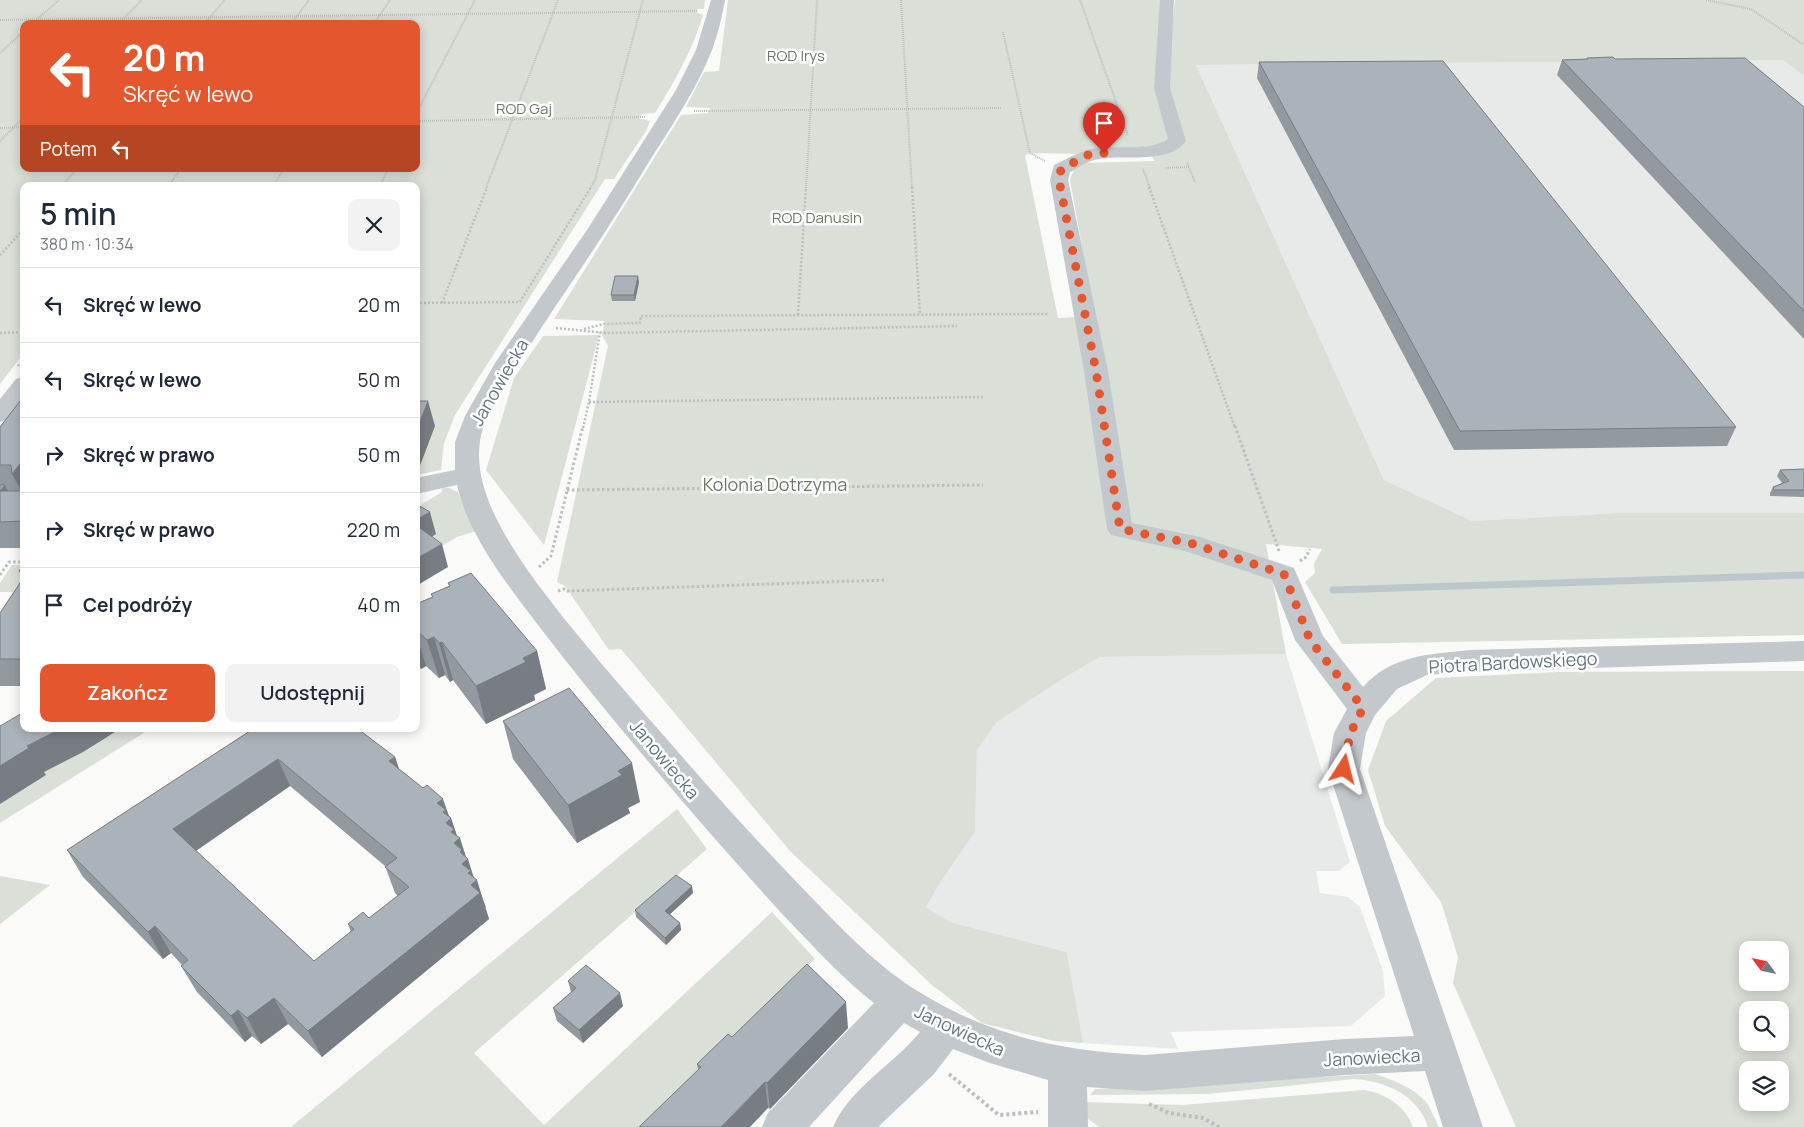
<!DOCTYPE html>
<html lang="pl">
<meta charset="utf-8">
<style>
body{margin:0;font-family:Manrope,sans-serif;background:#f2f2f3;color:#1f2937;height:100vh;display:flex;flex-direction:column;font-size:19px;white-space:nowrap}
*{box-sizing:border-box;margin:0}
p{font-size:16px;color:#747a83}
.icon{flex:none;width:28px;height:28px;fill:none;stroke:currentColor;stroke-width:2;stroke-linecap:round;stroke-linejoin:round}
.map{position:relative;flex:1;overflow:hidden}
.drawer{position:absolute;left:20px;top:182px;width:400px;height:550px;display:flex;flex-direction:column;background:#fff;border-radius:10px;box-shadow:0 2px 12px #0003}
.drawer>*{flex:none}
.banner{position:absolute;left:20px;top:20px;width:400px;height:152px;border-radius:10px;box-shadow:0 2px 12px #0003;background:#e4572e;color:#fff;overflow:hidden}
.needle{width:32px;rotate:303deg}
.tools{position:absolute;left:1739px;top:941px;display:grid;gap:10px}
.tools a{display:grid;place-items:center;width:50px;height:50px;border-radius:10px;background:#fff;box-shadow:0 2px 12px #0003;font-size:25px}
.pin{position:absolute;display:grid;place-items:center;width:42px;height:42px;color:#fff;margin:-51px -21px;border-radius:50% 50% 50% 0;rotate:-45deg;box-shadow:0 0 5px #0007}
.pin .icon{rotate:45deg}
.me{position:absolute;width:55px;margin:-28px;rotate:9deg;stroke-linejoin:round;filter:drop-shadow(0 0 4px #0008)}
.turn{display:flex;align-items:center;gap:18px;height:105px;padding:0 20px;font-size:22px}
.turn .icon{width:65px;height:65px;stroke-width:2.5}
.turn b{display:block;font-size:35px;line-height:42px}
.then{display:flex;align-items:center;height:48px;padding:0 20px;background:#0003;gap:10px;font-size:19px}
.round{display:grid;place-items:center;flex:none;width:52px;height:52px;border-radius:10px;background:#f2f2f3}
.head{display:flex;align-items:center;justify-content:space-between;height:85px;padding:0 20px}
h1{font-size:30px;font-weight:600;line-height:38px}
.action{display:flex;gap:10px;margin-top:auto;padding:10px 20px}
.action a{flex:1;height:58px;border-radius:10px;background:#e4572e;color:#fff;font-size:20px;font-weight:600;line-height:58px;text-align:center}
.action a+a{background:#f2f2f3;color:#1f2937}
ul{padding:0;list-style:none}
li{display:flex;align-items:center;gap:15px;height:75px;padding:0 20px;border-top:1px solid #e0e1e3}
li div{flex:1}
li b{display:block;font-size:19px}
li em{font-style:normal}
.map>svg:first-child{display:block}
.built{fill:#e8e9e9}
.green{fill:#dadfd7;fill-rule:evenodd}
.lines{fill:none;stroke-linecap:round;stroke-linejoin:round}
.stream{stroke:#bbc7cb;stroke-width:7}
.path-far3{stroke:#bbbfc2;stroke-width:2;stroke-dasharray:1 1;stroke-linecap:butt}
.path-far2{stroke:#bbbfc2;stroke-width:2.5;stroke-dasharray:2 2;stroke-linecap:butt}
.path-far1{stroke:#bbbfc2;stroke-width:3;stroke-dasharray:2.5 2.5;stroke-linecap:butt}
.path{stroke:#bbbfc2;stroke-width:4;stroke-dasharray:3 3;stroke-linecap:butt}
.minor{fill:#c3c8cc;fill-rule:evenodd}
.wall{fill:#929a9f;fill-rule:evenodd}
.shaded-wall{fill:#777d82}
.building{fill:#aab3b9;stroke:#777d82;fill-rule:evenodd}
.route{stroke:#e4572e;stroke-width:9;stroke-dasharray:0 16.2}
.labels{text-anchor:middle;dominant-baseline:central;stroke-width:5;stroke-linejoin:round;paint-order:stroke}
.far-park-label{font-size:15px;fill:#687a64;stroke:#fff}
.street-label{font-size:18px;fill:#657683;stroke:#fff}
.park-label{font-size:18px;fill:#687a64;stroke:#fff}
</style>
<div class="map">
<svg width="1804" height="1127" viewBox="0 0 1804 1127">
<rect width="100%" height="100%" fill="#fafaf8"/>
<g class="built">
<polygon points="1783,60 1804,76 1804,513 1618,513 1472,521 1384,480 1196,65"/>
<polygon points="1286,654 1350,862 1339,871 1316,871 1320,893 1348,897 1360,907 1383,971 1385,996 1351,1026 1171,1032 1178,1049 1083,1043 1067,952 950,922 926,907 942,880 975,832 977,750 997,722 1064,678 1100,657"/>
</g>
<g class="green">
<path d="M0,0H705L704,9H698L696,12L703,15C692,51 675,81 655,113L642,114L638,118L650,121L646,131L614,179H605L455,415L444,443L441,470L416,475L422,460L416,427V186H24V353L0,384ZM24,24H416V169H24Z"/>
<path d="M728,0H1161L1156,84L1171,132L1167,142L1155,148L1140,149L1083,154L1034,153L1025,155L1058,318L1080,317L1108,520L1132,522L1070,180L1074,169L1081,163L1155,161L1151,155C1162,153 1178,153 1183,142L1165,91L1175,0H1804V76L1783,60L1196,65L1384,480L1472,521L1618,513H1804V635L1342,644L1305,582L1315,573L1314,564L1322,549L1266,544L1286,654L1100,657L1064,678L997,722L977,750L975,832L942,880L926,907L950,922L1067,952L1083,1043L1054,1041L982,1023L933,986L790,851L621,649L609,650L565,586L557,582L608,346L602,335L605,321L554,319L681,115L708,113L710,108L686,107L704,72L719,71Z"/>
<polygon points="599,335 544,545 486,470 514,378 543,336"/>
<polygon points="442,488 449,488 458,492 476,531 457,537 430,553 416,508 442,492"/>
<polygon points="12,565 24,565 24,576 13,592 0,592 0,583"/>
<path d="M1804,671V1127H1516L1453,983L1458,957L1441,902L1385,826L1368,770L1386,721L1436,678L1559,672ZM1748,950H1780V982H1748ZM1748,1010H1780V1042H1748ZM1748,1070H1780V1102H1748Z"/>
<polygon points="121,729 150,729 0,823 0,798 27,786 45,775 41,771 104,734 108,737"/>
<polygon points="677,809 707,849 474,1053 544,1125 772,912 815,959 644,1127 291,1127"/>
<polygon points="0,876 50,885 0,924"/>
<path d="M1375,1074C1393,1080 1414,1088 1426,1102C1431,1109 1435,1119 1439,1127H1428C1418,1095 1385,1081 1354,1079L1208,1094L1090,1095L1095,1089Z"/>
<path d="M1364,1090C1384,1093 1406,1106 1413,1127H1099L1084,1116L1083,1102L1183,1105Z"/>
</g>
<g class="lines">
<polyline class="stream" points="1333,590 1804,575"/>
<g class="path-far3">
<polyline points="901,0 912,188"/>
<polyline points="1080,0 1128,136"/>
<polyline points="1706,0 1751,9 1804,45"/>
<polyline points="0,20 697,11"/>
<polyline points="32,24 59,0"/>
<polyline points="118,24 142,0"/>
<polyline points="204,24 225,0"/>
<polyline points="291,24 309,0"/>
<polyline points="374,24 390,0"/>
<polyline points="1003,32 1030,153 1045,161"/>
<polyline points="0,53 24,31"/>
<polyline points="694,111 1001,108"/>
<polyline points="416,114 475,0"/>
<polyline points="416,121 646,117"/>
<polyline points="0,128 24,127"/>
<polyline points="0,141 24,117"/>
<polyline points="1187,163 1195,182"/>
<polyline points="1166,168 1189,167"/>
<polyline points="1143,169 1150,188"/>
<polyline points="61,186 77,169"/>
<polyline points="168,186 181,169"/>
<polyline points="273,186 284,169"/>
<polyline points="380,186 388,169"/>
<polyline points="486,188 558,0"/>
<polyline points="590,188 595,180 643,0"/>
<polyline points="806,188 817,0"/>
</g>
<g class="path-far2">
<polyline points="912,187 920,315"/>
<polyline points="1149,187 1235,428"/>
<polyline points="0,255 24,229"/>
<polyline points="520,302 591,187"/>
<polyline points="416,303 520,302"/>
<polyline points="442,303 487,187"/>
<polyline points="798,315 806,187"/>
<polyline points="556,328 606,333 957,326"/>
<polyline points="584,329 604,324 640,323 641,316 1049,314"/>
<polyline points="0,333 24,332"/>
<polyline points="18,366 24,359"/>
<polyline points="589,402 985,397"/>
<polyline points="583,428 589,402 600,332"/>
</g>
<g class="path-far1">
<polyline points="1235,426 1279,551"/>
<polyline points="567,490 983,485"/>
<polyline points="1300,561 1306,557 1310,549"/>
<polyline points="539,567 551,556 583,426"/>
<polyline points="0,575 9,562 24,562"/>
<polyline points="558,591 564,589 566,591 886,580"/>
</g>
<g class="path">
<polyline points="949,1074 999,1115 1038,1112"/>
<polyline points="1149,1104 1169,1113 1203,1118 1219,1127"/>
</g>
<g class="minor">
<path d="M711,0H725C722,17 718,34 712,50C696,91 670,128 647,165C618,213 587,260 555,307C535,337 515,368 497,401C490,413 482,426 480,441C475,476 490,509 507,538C523,566 543,591 562,616C598,660 634,702 672,745C717,797 763,848 811,897C845,932 879,968 921,993C992,1037 1063,1051 1145,1055L1345,1039L1414,1036L1328,769L1334,733L1347,709L1295,640L1272,580L1185,551L1111,535L1107,529L1084,371L1050,180L1054,165C1069,158 1081,150 1098,148C1120,145 1149,152 1168,139L1154,88L1160,0H1174L1170,88L1186,141C1168,166 1120,153 1094,160C1086,162 1078,168 1070,172L1068,180L1108,371L1132,523L1200,537L1294,568L1323,636L1363,687C1391,655 1431,654 1470,650L1804,641V661L1470,672L1427,675L1397,689L1375,715L1366,733L1360,769L1483,1127H1443L1425,1071L1345,1075L1145,1091L1087,1087L1088,1127H1048V1080L990,1063L953,1049L934,1074L878,1127H833C850,1088 893,1065 920,1032L904,1023L809,1127H762L768,1113L874,1003C842,978 815,948 787,919C739,867 693,814 647,760C610,716 573,671 538,625C507,584 469,537 457,485L416,494V478L455,470V442L465,416L495,363L587,230L676,90L696,50Z"/>
<path d="M24,377C24,396 22,417 0,422V399L16,379Z"/>
</g>
</g>
<g class="wall">
<polygon points="1587,58 1615,59 1804,107 1804,339 1557,75 1562,60 1586,59"/>
<polygon points="1259,62 1736,427 1727,446 1454,450 1257,78"/>
<polygon points="639,282 635,301 612,301 611,295"/>
<polygon points="24,396 24,548 0,548 0,427"/>
<polygon points="1804,469 1804,497 1770,496 1770,493 1773,487 1782,483 1777,476 1780,470"/>
<polygon points="24,563 24,686 0,686 0,613 23,578 19,571"/>
<polygon points="448,583 537,651 546,689 534,695 535,700 486,724 453,680 450,682 445,675 439,678 426,666 421,669 416,663 416,604 432,597 431,594 449,586"/>
<polygon points="503,721 640,802 628,808 630,813 577,843 513,759"/>
<path d="M253,729L395,757L399,769L451,818L457,836L486,907L485,908L489,919L322,1057L288,1024L261,1044L252,1036L245,1042L197,992L181,966L182,965L171,953L163,959L83,877L67,850ZM290,786L385,866L395,893L398,896L369,918L348,924L351,932L314,961L196,851Z"/>
<polygon points="693,893 670,914 680,923 681,930 666,945 636,917 635,910"/>
<polygon points="568,981 623,1006 583,1043 557,1021 553,1008 571,992"/>
<polygon points="848,1028 770,1109 698,1070 697,1064 732,1037"/>
</g>
<g class="shaded-wall">
<polygon points="638,276 639,282 635,301 634,295"/>
<polygon points="428,401 435,426 418,471 416,466 416,432"/>
<polygon points="24,459 24,496 12,474"/>
<polygon points="5,485 18,511 0,491"/>
<polygon points="430,512 436,534 419,545 416,535 416,520"/>
<polygon points="442,544 448,567 416,586 416,559"/>
<polygon points="416,634 426,666 421,669 416,655"/>
<polygon points="434,637 445,675 439,678 427,640"/>
<polygon points="442,642 453,680 450,682 439,643"/>
<polygon points="537,651 546,689 534,695 535,700 486,724 476,686 523,658"/>
<polygon points="60,729 120,729 83,752 44,772 46,775 0,804 0,766 27,746"/>
<polygon points="395,757 404,784 389,761"/>
<polygon points="278,759 290,786 188,856 173,829"/>
<polygon points="632,763 640,802 628,808 630,813 577,843 568,805 618,771"/>
<polygon points="443,799 450,819 451,818 458,839 460,838 467,860 468,859 475,882 477,880 489,919 322,1057 308,1031 475,897 437,803"/>
<polygon points="692,886 693,893 667,917 665,911"/>
<polygon points="680,923 681,930 666,945 665,938"/>
<polygon points="155,926 171,953 163,959 148,932"/>
<polygon points="620,993 623,1006 583,1043 579,1030"/>
<polygon points="274,998 288,1024 261,1044 247,1018"/>
<polygon points="846,1002 848,1028 770,1109 767,1083"/>
<polygon points="238,1010 252,1036 245,1042 231,1016"/>
<polygon points="765,1082 768,1108 750,1127 721,1127"/>
</g>
<g class="building">
<polygon points="1613,57 1615,59 1745,58 1804,107 1804,311 1562,60 1588,59 1587,58"/>
<polygon points="1443,61 1736,427 1460,431 1259,62"/>
<polygon points="615,276 638,276 634,295 611,295"/>
<polygon points="24,396 24,459 12,474 11,465 0,465 0,427"/>
<polygon points="416,401 428,401 416,432"/>
<polygon points="1804,469 1804,490 1774,490 1773,487 1789,481 1780,470"/>
<polygon points="0,485 5,485 0,491 24,491 24,521 0,522"/>
<polygon points="416,504 430,512 416,520"/>
<polygon points="416,525 442,544 416,559"/>
<polygon points="24,563 24,571 19,571"/>
<polygon points="471,573 537,651 523,658 526,662 476,686 442,642 439,643 434,637 427,640 416,630 416,604 433,597 431,594 450,586 448,583"/>
<polygon points="24,577 24,657 23,659 0,659 0,613"/>
<polygon points="569,688 632,763 618,771 622,775 568,805 503,721"/>
<polygon points="24,712 24,729 60,729 27,746 29,748 0,766 0,726"/>
<path d="M253,729H358L395,757L389,761L423,788L427,785L443,799L437,803L446,810L443,812L451,818L446,823L454,829L451,832L460,838L454,843L462,850L460,852L468,859L462,864L471,871L468,873L477,880L471,885L480,893L308,1031L274,998L247,1018L238,1010L231,1016L181,966L188,960L155,926L148,932L67,850ZM278,759L397,858L385,867L409,887L369,918L363,912L348,924L354,929L314,961L173,829Z"/>
<polygon points="676,875 692,886 665,911 680,923 665,938 635,910"/>
<polygon points="807,964 846,1002 767,1083 765,1082 721,1127 639,1127 701,1067 697,1064 728,1034 732,1037"/>
<polygon points="586,965 620,993 579,1030 553,1008 576,988 568,981"/>
</g>
<g class="lines">
<polyline class="route" points="1104,153 1088,155 1061,169 1059,180 1096,371 1120,529 1190,543 1284,574 1310,640 1363,708 1350,734 1344,769"/>
</g>
<g class="labels">
<g class="far-park-label">
<text x="796" y="55">ROD Irys</text>
<text x="524" y="108">ROD Gaj</text>
<text x="817" y="217">ROD Danusin</text>
</g>
<g class="street-label">
<text transform="translate(499 382) rotate(-60)">Janowiecka</text>
<text transform="translate(1513 662) rotate(-3)">Piotra Bardowskiego</text>
<text transform="translate(665 759) rotate(50)">Janowiecka</text>
<text transform="translate(960 1030) rotate(25)">Janowiecka</text>
<text transform="translate(1372 1057) rotate(-3)">Janowiecka</text>
</g>
<g class="park-label">
<text x="775" y="484">Kolonia Dotrzyma</text>
</g>
</g>
</svg>
<div class="tools">
<a><svg class="needle" viewBox="-14 -14 28 28"><path d="M0-13l5 13h-10z" fill="#e53935"/><path d="M0 13l5-13h-10z" fill="#747a83"/></svg></a>
<a><svg class="icon" aria-label="search" viewBox="0 0 24 24"><circle cx="10" cy="10" r="6"/><path d="M15 15l6 6"/></svg></a>
<a><svg class="icon" aria-label="layers" viewBox="0 0 24 24"><path d="M12 4l9 5-9 5-9-5zM3 14l9 5 9-5"/></svg></a>
</div>
<div class="pin" style="left:1104px;top:153px;background:#d93025"><svg class="icon" aria-label="arrive" viewBox="0 0 24 24"><path d="M6 21V4h12l-3 4 3 4H6"/></svg></div>
<svg class="me" style="left:1344px;top:769px" viewBox="-20 -20 40 40"><path d="M0-17L14 15 0 8-14 15z" fill="#e4572e" stroke="#fff" stroke-width="4"/></svg>
<div class="banner">
<div class="turn"><svg class="icon" aria-label="left" viewBox="0 0 24 24"><path d="M17 20v-9H6M10 6l-5 5 5 5"/></svg><div><b>20 m</b>Skręć w lewo</div></div>
<div class="then">Potem<svg class="icon" aria-label="left" viewBox="0 0 24 24"><path d="M17 20v-9H6M10 6l-5 5 5 5"/></svg></div>
</div>
<section class="drawer">
<div class="head"><div><h1>5 min</h1><p>380 m · 10:34</p></div><a class="round"><svg class="icon" aria-label="close" viewBox="0 0 24 24"><path d="M6 6l12 12M18 6L6 18"/></svg></a></div>
<ul>
<li><svg class="icon" aria-label="left" viewBox="0 0 24 24"><path d="M17 20v-9H6M10 6l-5 5 5 5"/></svg><div><b>Skręć w lewo</b></div><em>20 m</em></li>
<li><svg class="icon" aria-label="left" viewBox="0 0 24 24"><path d="M17 20v-9H6M10 6l-5 5 5 5"/></svg><div><b>Skręć w lewo</b></div><em>50 m</em></li>
<li><svg class="icon" aria-label="right" viewBox="0 0 24 24"><path d="M7 20v-9h11M14 6l5 5-5 5"/></svg><div><b>Skręć w prawo</b></div><em>50 m</em></li>
<li><svg class="icon" aria-label="right" viewBox="0 0 24 24"><path d="M7 20v-9h11M14 6l5 5-5 5"/></svg><div><b>Skręć w prawo</b></div><em>220 m</em></li>
<li><svg class="icon" aria-label="arrive" viewBox="0 0 24 24"><path d="M6 21V4h12l-3 4 3 4H6"/></svg><div><b>Cel podróży</b></div><em>40 m</em></li>
</ul>
<div class="action"><a>Zakończ</a><a>Udostępnij</a></div>
</section>
</div>
